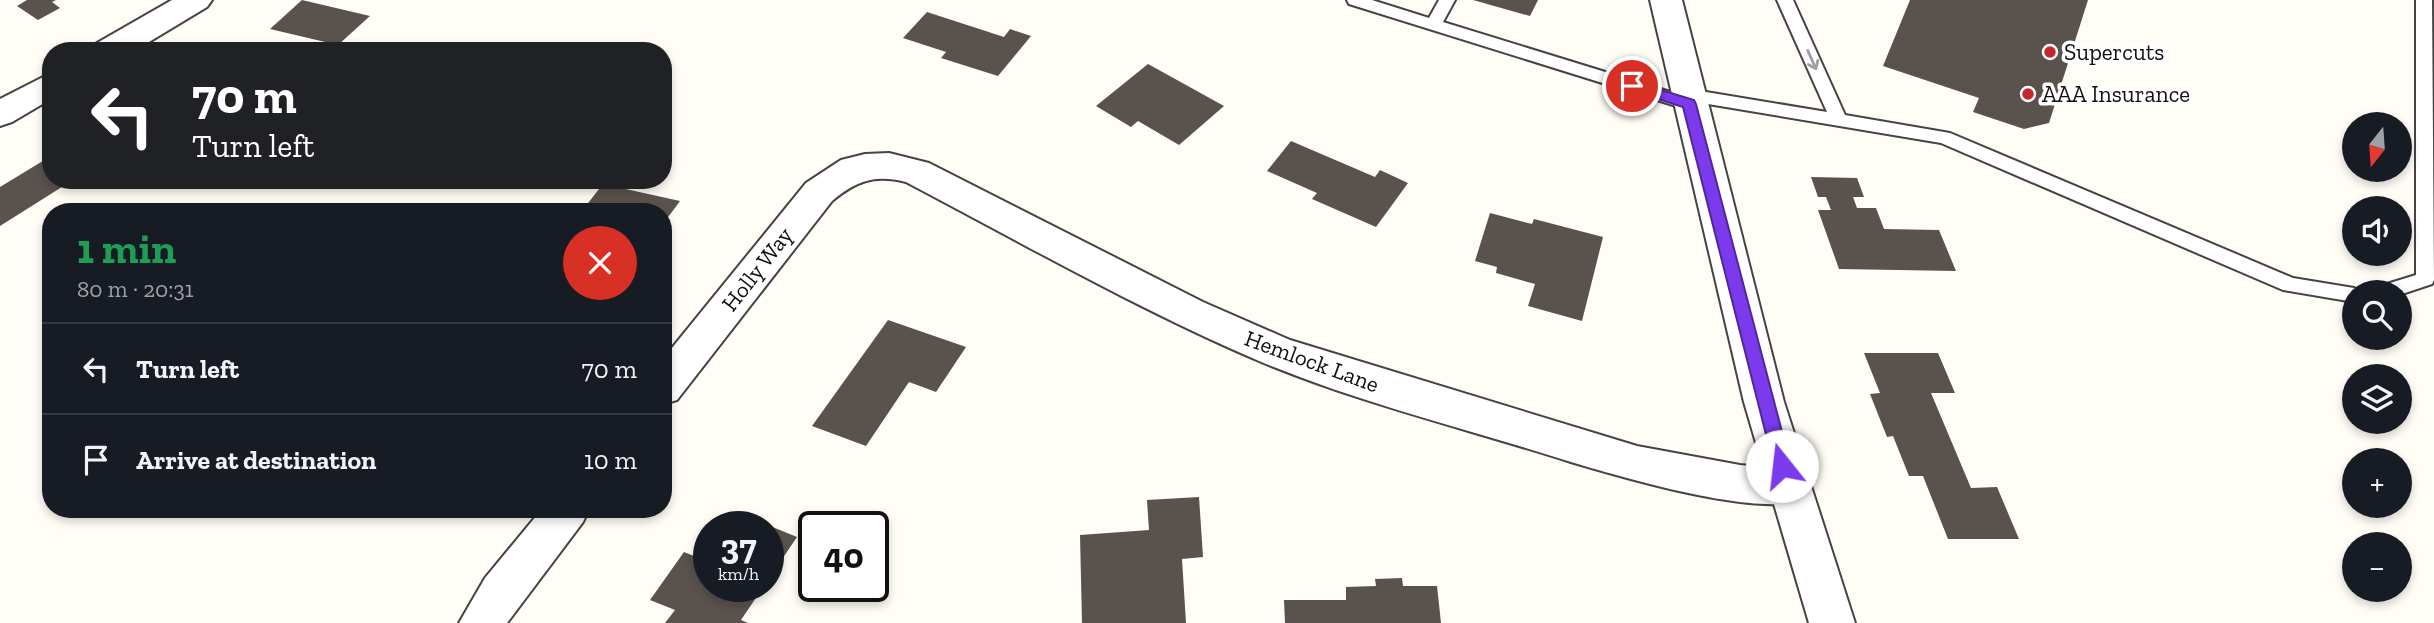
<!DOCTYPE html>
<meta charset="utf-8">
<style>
body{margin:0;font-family:"Zilla Slab",serif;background:#242831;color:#f1f3f6;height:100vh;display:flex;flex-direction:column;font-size:26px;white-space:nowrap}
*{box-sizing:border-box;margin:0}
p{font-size:23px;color:#9ea1a6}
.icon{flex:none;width:38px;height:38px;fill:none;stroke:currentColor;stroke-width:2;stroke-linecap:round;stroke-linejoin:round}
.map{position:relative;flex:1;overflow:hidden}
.sheet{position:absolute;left:42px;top:203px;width:630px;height:315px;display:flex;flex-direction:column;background:#171b24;border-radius:28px;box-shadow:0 4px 10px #0003}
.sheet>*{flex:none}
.banner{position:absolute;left:42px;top:42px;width:630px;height:147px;border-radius:28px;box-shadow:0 4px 10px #0003;background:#202124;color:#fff;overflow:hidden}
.needle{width:46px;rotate:197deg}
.fabs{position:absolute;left:2342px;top:112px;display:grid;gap:14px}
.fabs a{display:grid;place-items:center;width:70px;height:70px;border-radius:50%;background:#171b24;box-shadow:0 4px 10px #0003;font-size:35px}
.speed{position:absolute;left:693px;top:511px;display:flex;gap:14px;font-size:35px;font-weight:700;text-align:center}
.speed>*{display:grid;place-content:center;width:91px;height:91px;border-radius:50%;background:#171b24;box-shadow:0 4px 10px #0003;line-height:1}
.speed small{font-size:18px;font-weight:400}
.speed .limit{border:4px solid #111;border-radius:10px;background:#fff;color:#111}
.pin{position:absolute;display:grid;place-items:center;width:60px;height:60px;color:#fff;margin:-30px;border:4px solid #fff;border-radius:50%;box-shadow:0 2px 7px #0007}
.me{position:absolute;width:77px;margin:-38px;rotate:344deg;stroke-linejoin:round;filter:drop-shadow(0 0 5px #0008)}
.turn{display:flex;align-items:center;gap:24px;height:147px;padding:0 35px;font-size:32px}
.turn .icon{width:91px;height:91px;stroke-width:2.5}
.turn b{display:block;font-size:49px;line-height:60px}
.round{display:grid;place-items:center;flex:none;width:74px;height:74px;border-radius:37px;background:#242831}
.summary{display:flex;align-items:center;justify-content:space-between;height:119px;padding:0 35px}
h1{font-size:42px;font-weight:800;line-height:52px;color:#1e9e55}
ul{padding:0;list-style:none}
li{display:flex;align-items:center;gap:21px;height:91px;padding:0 35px;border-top:2px solid #363941}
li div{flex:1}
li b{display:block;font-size:26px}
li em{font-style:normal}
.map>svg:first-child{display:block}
.building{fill:#5a524d}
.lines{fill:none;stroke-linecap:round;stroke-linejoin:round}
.service-casing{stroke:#444;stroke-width:4}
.minor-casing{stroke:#444;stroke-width:4}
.tertiary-casing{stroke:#444;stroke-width:4}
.service{fill:#fff;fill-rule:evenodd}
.minor{fill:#fff;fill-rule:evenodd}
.tertiary{fill:#fff;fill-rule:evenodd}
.oneway{stroke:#a0a0a0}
.route{fill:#7c3aed;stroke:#51269a;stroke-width:2}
.poi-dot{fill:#c4262e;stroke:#fff;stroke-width:2.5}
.labels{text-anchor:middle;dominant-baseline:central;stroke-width:7;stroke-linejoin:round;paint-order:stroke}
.poi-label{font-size:23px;fill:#111;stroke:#fff;text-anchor:start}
.street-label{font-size:23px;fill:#111;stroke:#fff}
</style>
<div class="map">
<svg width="2434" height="623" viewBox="0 0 2434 623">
<rect width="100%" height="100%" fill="#fffdf5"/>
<g class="building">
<polygon points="27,0 56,0 52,2 60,8 38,20 17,6"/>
<polygon points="302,0 370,16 338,45 270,29"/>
<polygon points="1473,0 1538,0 1530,16"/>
<polygon points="1910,0 2088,0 2049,123 2024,129 1973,112 1979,98 1883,66"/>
<polygon points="927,12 1004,37 1010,29 1031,36 998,76 941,58 946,52 903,38"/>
<polygon points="1148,64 1224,106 1179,145 1138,121 1131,127 1096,106"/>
<polygon points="1291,141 1375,177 1380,170 1408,183 1376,227 1312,199 1317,193 1267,171"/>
<polygon points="51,156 51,180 73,180 0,226 0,187"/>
<polygon points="1811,177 1857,178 1864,197 1853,197 1857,208 1876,208 1884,229 1939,230 1956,271 1839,269 1818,210 1831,210 1826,197 1818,197"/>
<polygon points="603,184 680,201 663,224 663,212 581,212"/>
<polygon points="1490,213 1532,224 1534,219 1603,237 1582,321 1528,306 1535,284 1496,273 1497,267 1475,261"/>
<polygon points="888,320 966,347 936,392 909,382 866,446 812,426"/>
<polygon points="1864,353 1938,353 1955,393 1931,393 1971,488 1997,487 2019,539 1948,539 1923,476 1909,476 1893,436 1887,437 1870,394 1880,393"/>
<polygon points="1199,497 1203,557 1182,559 1186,623 1082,623 1080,535 1149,530 1147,500"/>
<polygon points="745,516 797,537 768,580 768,527 738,527"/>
<polygon points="684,552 709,562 709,586 764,586 741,620 748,623 665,623 675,610 650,600"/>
<polygon points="1402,578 1403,586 1437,586 1441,623 1285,623 1284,600 1346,600 1346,587 1376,586 1375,579"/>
</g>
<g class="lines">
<g class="service-casing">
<g id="service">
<polygon points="1347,0 1372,0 1429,18 1439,0 1455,0 1443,22 1680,95 1688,89 1827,112 1777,0 1793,0 1845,115 1950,133 2293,278 2354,288 2362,292 2354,292 2354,302 2283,290 1941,143 1696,102 1695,108 1689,110 1349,4"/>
<polygon points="2416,0 2432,0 2434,280 2432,284 2399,295 2375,292 2377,287 2416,275"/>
</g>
</g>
<g class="minor-casing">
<g id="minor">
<polygon points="172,0 212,0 207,7 134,51 93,51 97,43"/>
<polygon points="51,73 51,99 12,122 0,126 0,99"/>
<path d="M889,153L929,163L1203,302L1290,340L1637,446L1740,465L1788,469L1803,474L1809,487L1803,500C1755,517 1622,477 1571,462C1468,429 1359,403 1259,361C1138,309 1022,243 906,182C874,174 856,181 832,201L677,400L663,404V359L806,183L841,160L865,154Z"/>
<polygon points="542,509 589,509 583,522 507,623 459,623 485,578"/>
</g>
</g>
<g class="tertiary-casing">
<polygon id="tertiary" points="1650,0 1682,0 1784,402 1855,623 1809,623 1744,402"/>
</g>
<use href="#service" class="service"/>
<use href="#minor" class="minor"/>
<use href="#tertiary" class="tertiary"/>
</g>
<defs><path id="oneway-shaft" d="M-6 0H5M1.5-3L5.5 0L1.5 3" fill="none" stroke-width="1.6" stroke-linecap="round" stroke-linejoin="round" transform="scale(1.75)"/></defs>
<use class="oneway" href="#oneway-shaft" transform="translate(1812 60) rotate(66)"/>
<polygon class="route" points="1632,81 1694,100 1696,104 1791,466 1788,471 1776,471 1774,466 1683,107 1627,89 1625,86"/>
<g class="poi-dot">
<circle cx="2050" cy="52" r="7"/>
<circle cx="2028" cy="94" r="7"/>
</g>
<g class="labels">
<g class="poi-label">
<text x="2064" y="52">Supercuts</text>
<text x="2042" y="94">AAA Insurance</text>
</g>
<g class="street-label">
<text transform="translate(757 269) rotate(-52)">Holly Way</text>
<text transform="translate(1312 361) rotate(20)">Hemlock Lane</text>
</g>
</g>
</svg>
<div class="fabs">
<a><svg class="needle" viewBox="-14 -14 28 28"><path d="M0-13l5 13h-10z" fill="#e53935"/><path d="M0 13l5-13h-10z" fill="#9ea1a6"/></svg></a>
<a><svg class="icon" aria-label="sound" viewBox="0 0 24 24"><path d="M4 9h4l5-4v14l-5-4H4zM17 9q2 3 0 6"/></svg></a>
<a><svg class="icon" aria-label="search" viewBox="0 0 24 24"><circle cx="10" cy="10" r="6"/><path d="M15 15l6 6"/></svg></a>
<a><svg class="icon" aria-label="layers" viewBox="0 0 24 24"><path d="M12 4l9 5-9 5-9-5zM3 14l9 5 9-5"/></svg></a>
<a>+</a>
<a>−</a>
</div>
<div class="speed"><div>37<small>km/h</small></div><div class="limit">40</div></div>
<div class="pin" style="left:1632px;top:86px;background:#d93025"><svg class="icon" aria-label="arrive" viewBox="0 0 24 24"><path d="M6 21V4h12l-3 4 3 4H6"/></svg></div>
<svg class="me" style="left:1782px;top:466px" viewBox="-20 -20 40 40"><circle r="19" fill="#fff"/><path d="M0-13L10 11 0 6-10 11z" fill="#7c3aed"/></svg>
<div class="banner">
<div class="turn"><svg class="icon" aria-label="left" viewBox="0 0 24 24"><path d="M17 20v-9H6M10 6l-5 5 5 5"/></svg><div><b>70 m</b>Turn left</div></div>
</div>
<section class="sheet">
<div class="summary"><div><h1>1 min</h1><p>80 m · 20:31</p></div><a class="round" style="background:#d93025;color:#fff"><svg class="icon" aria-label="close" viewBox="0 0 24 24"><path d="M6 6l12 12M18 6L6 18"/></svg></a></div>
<ul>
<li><svg class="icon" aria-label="left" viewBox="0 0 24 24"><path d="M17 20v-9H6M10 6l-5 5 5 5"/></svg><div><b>Turn left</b></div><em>70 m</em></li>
<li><svg class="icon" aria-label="arrive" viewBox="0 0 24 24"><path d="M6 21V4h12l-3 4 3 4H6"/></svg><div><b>Arrive at destination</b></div><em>10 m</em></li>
</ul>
</section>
</div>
